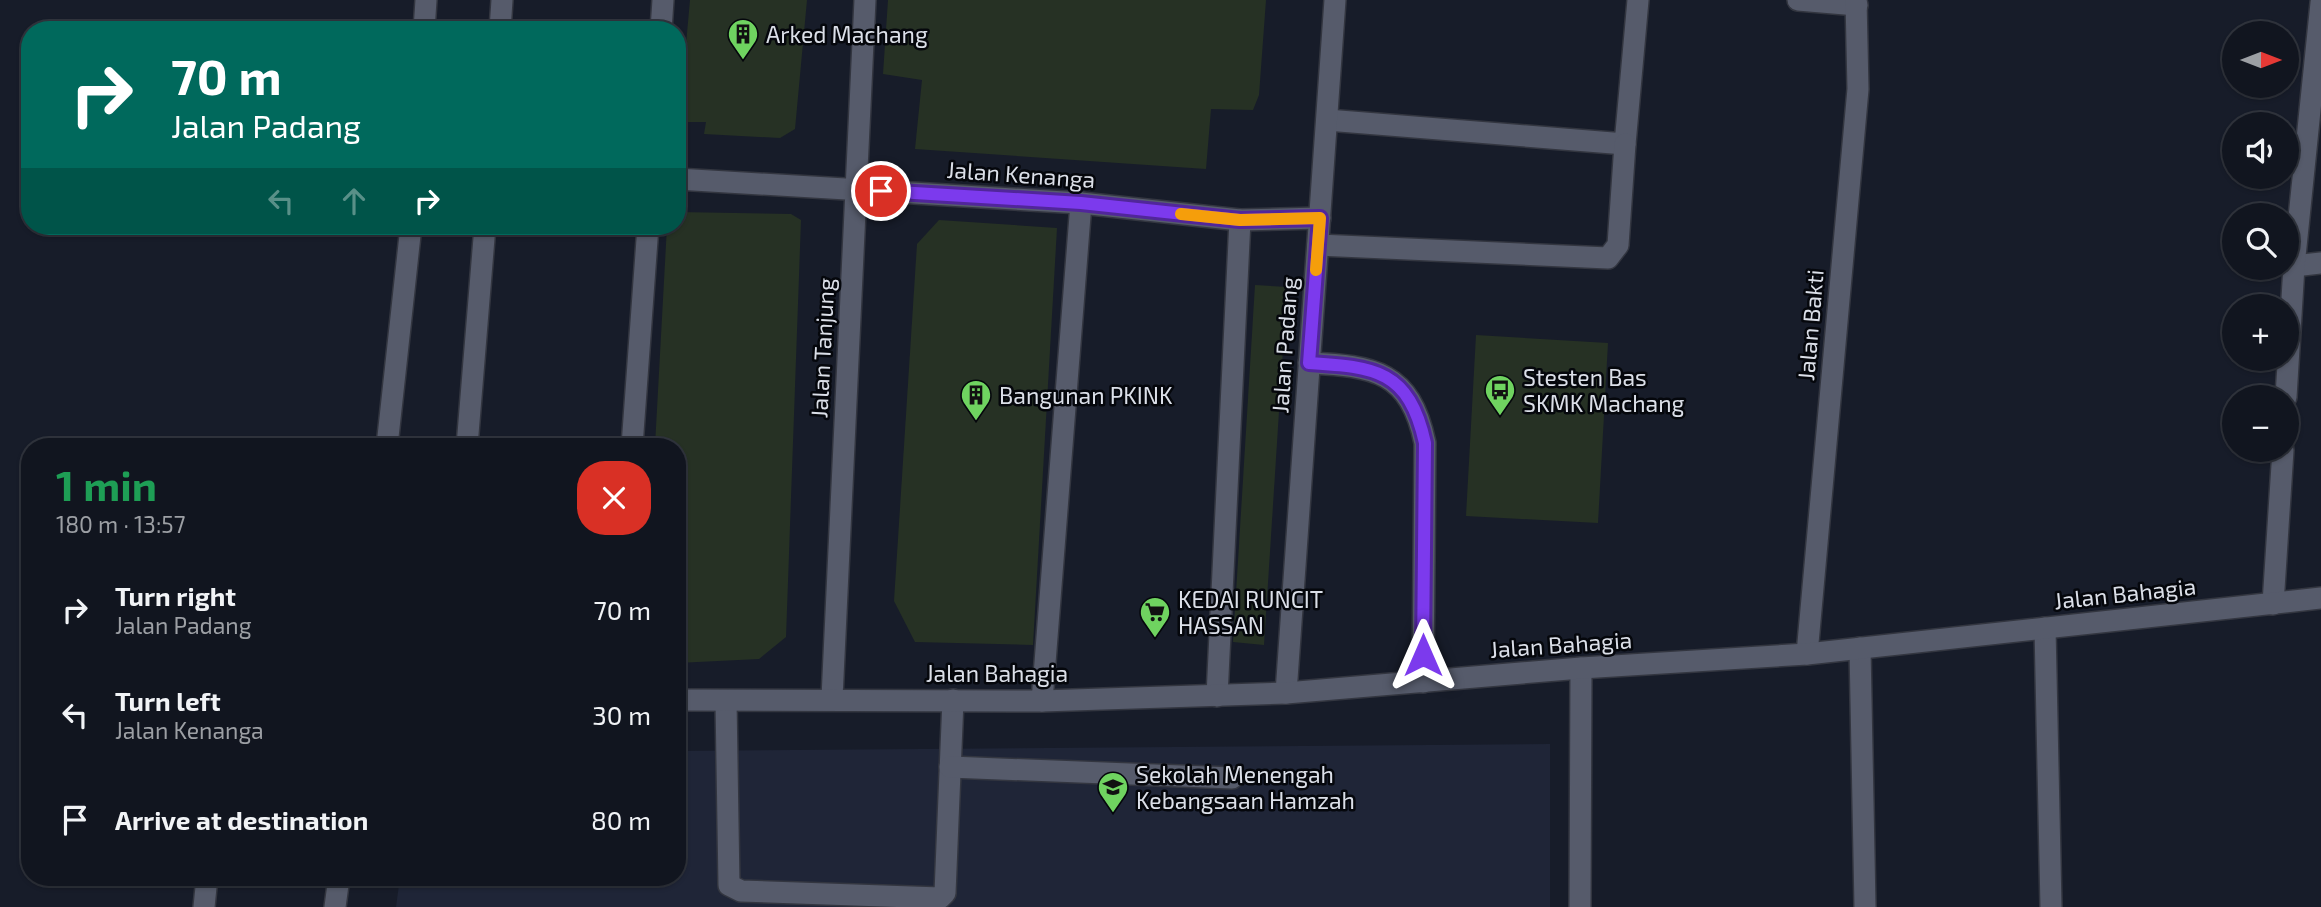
<!DOCTYPE html>
<meta charset="utf-8">
<style>
body{margin:0;font-family:"Exo 2",sans-serif;background:#1e222c;color:#f1f3f6;height:100vh;display:flex;flex-direction:column;font-size:26px;white-space:nowrap}
*{box-sizing:border-box;margin:0}
p{font-size:23px;color:#9c9fa4}
.icon{flex:none;width:38px;height:38px;fill:none;stroke:currentColor;stroke-width:2;stroke-linecap:round;stroke-linejoin:round}
.map{position:relative;flex:1;overflow:hidden}
.side{position:absolute;left:21px;top:438px;width:665px;height:448px;display:flex;flex-direction:column;background:#11151f;border-radius:28px;box-shadow:0 2px 5px #0004,0 0 0 2px #30343d}
.side>*{flex:none}
.guide{position:absolute;left:21px;top:21px;width:665px;height:214px;border-radius:28px;box-shadow:0 2px 5px #0004,0 0 0 2px #30343d;background:#00695c;color:#fff;overflow:hidden}
.needle{width:46px;rotate:90deg}
.controls{position:absolute;left:2222px;top:21px;display:grid;gap:14px}
.controls a{display:grid;place-items:center;width:77px;height:77px;border-radius:50%;background:#11151f;box-shadow:0 2px 5px #0004,0 0 0 2px #30343d;font-size:35px}
.pin{position:absolute;display:grid;place-items:center;width:60px;height:60px;color:#fff;margin:-30px;border:4px solid #fff;border-radius:50%;box-shadow:0 2px 7px #0007}
.me{position:absolute;width:77px;margin:-38px;rotate:0deg;stroke-linejoin:round;filter:drop-shadow(0 0 5px #0008)}
.turn{display:flex;align-items:center;gap:24px;height:147px;padding:0 35px;font-size:32px}
.turn .icon{width:91px;height:91px;stroke-width:2.5}
.turn b{display:block;font-size:49px;line-height:60px}
.lanes{display:flex;align-items:center;height:66px;padding:0 35px;background:#0003;justify-content:center;gap:35px;direction:ltr}
.lanes .off{opacity:.35}
.round{display:grid;place-items:center;flex:none;width:74px;height:74px;border-radius:28px;background:#1e222c}
.head{display:flex;align-items:center;justify-content:space-between;height:119px;padding:0 35px}
h1{font-size:42px;font-weight:700;line-height:52px;color:#1e9e55}
ul{padding:0;list-style:none}
li{display:flex;align-items:center;gap:21px;height:105px;padding:0 35px}
li div{flex:1}
li b{display:block;font-size:26px}
li em{font-style:normal}
.map>svg:first-child{display:block}
.built{fill:#1f2537}
.building{fill:#263124}
.lines{fill:none;stroke-linecap:round;stroke-linejoin:round}
.lane-casing{stroke:#333640;stroke-width:24}
.street-casing{stroke:#333640;stroke-width:24}
.secondary-casing{stroke:#333640;stroke-width:24}
.lane{stroke:#565b6b;stroke-width:21}
.street{stroke:#565b6b;stroke-width:21}
.secondary{stroke:#565b6b;stroke-width:21}
.route-casing{stroke:#51269a;stroke-width:18}
.route{stroke:#7c3aed;stroke-width:12}
.slow{stroke:#f59e0b;stroke-width:12}
.labels{text-anchor:middle;dominant-baseline:central;stroke-width:5;stroke-linejoin:round;paint-order:stroke}
.poi-label{font-size:23px;fill:#dbdfe8;stroke:#05070c;text-anchor:start}
.street-label{font-size:23px;fill:#dbdfe8;stroke:#05070c}
</style>
<div class="map">
<svg width="2321" height="907" viewBox="0 0 2321 907">
<rect width="100%" height="100%" fill="#171c29"/>
<polygon class="built" points="1550,744 1550,907 396,907 400,877 677,877 677,751"/>
<g class="building">
<polygon points="690,0 807,0 795,129 780,138 704,134 706,122 679,122"/>
<polygon points="888,0 1266,0 1259,95 1253,110 1211,109 1206,169 915,149 922,80 883,74"/>
<polygon points="677,212 791,214 801,220 786,637 759,659 677,663 677,446 655,446 667,226 677,226"/>
<polygon points="939,220 1057,228 1033,645 915,642 894,601 917,244"/>
<polygon points="1255,285 1287,287 1264,645 1233,642"/>
<polygon points="1476,335 1608,343 1598,523 1466,516"/>
</g>
<g class="lines">
<g class="lane-casing">
<g id="lane">
<polyline points="1798,0 1857,5"/>
<polyline points="500,30 502,0"/>
<polyline points="1327,120 1625,144 1638,0"/>
<polyline points="1318,245 1608,258 1618,245 1625,144"/>
<path d="M1309,363C1374,366 1410,371 1425,443L1423,682"/>
<polyline points="467,446 485,226"/>
<polyline points="1217,696 1240,220"/>
<polyline points="726,701 729,885 741,891 940,898 945,893 953,700"/>
<polyline points="1042,701 1081,203"/>
<polyline points="950,767 1232,778"/>
<polyline points="204,907 207,877"/>
</g>
</g>
<g class="street-casing">
<g id="street">
<polyline points="661,30 663,0"/>
<polyline points="677,179 1081,203 1240,220 1320,218"/>
<polyline points="2294,266 2321,263"/>
<polyline points="2286,397 2294,266 2321,3"/>
<polyline points="632,446 648,226"/>
<polyline points="2273,604 2283,450"/>
<polyline points="2045,628 2051,907"/>
<polyline points="1860,648 1865,907"/>
<polyline points="1807,654 1858,89 1856,0"/>
<polyline points="832,698 865,0"/>
<polyline points="1580,907 1581,668"/>
</g>
</g>
<g class="secondary-casing">
<g id="secondary">
<polyline points="424,30 426,0"/>
<polyline points="387,446 411,226"/>
<polyline points="1286,693 1335,0"/>
<polyline points="677,700 1042,701 1286,693 1581,668 1807,654 2321,598"/>
<polyline points="335,907 339,877"/>
</g>
</g>
<use href="#lane" class="lane"/>
<use href="#street" class="street"/>
<use href="#secondary" class="secondary"/>
</g>
<g class="lines">
<g class="route-casing">
<path id="route" d="M881,191L1081,203L1240,220L1320,218L1309,363C1375,367 1409,370 1425,443L1423,655"/>
</g>
<use href="#route" class="route"/>
<polyline class="slow" points="1181,214 1240,220 1320,218 1316,270"/>
</g>
<defs>
<g id="building-pin" transform="scale(1.575)"><path d="M0 17L-7.5 6A9.5 9.5 0 1 1 7.5 6Z" fill="#6fd360" stroke="#05070c"/><path d="M-4-6H4V6H1V3H-1V6H-4ZM-2.5-4.3h1.7v1.8h-1.7ZM.8-4.3h1.7v1.8H.8ZM-2.5-1h1.7V.8h-1.7ZM.8-1h1.7V.8H.8Z" fill="#111"/></g>
<g id="bus-pin" transform="scale(1.575)"><path d="M0 17L-7.5 6A9.5 9.5 0 1 1 7.5 6Z" fill="#6fd360" stroke="#05070c"/><path d="M-5-6H5V4H4V6H2V4H-2V6H-4V4H-5ZM-3.5-4V0h7V-4ZM-3.5 1.2v1.5H-2V1.2ZM2 1.2v1.5H3.5V1.2Z" fill="#111"/></g>
<g id="supermarket-pin" transform="scale(1.575)"><path d="M0 17L-7.5 6A9.5 9.5 0 1 1 7.5 6Z" fill="#6fd360" stroke="#05070c"/><path d="M-6-5.5h2.5l.6 2H6L4.5 2H-2.5L-4.4-4H-6ZM-1.5 3.2a1.3 1.3 0 1 0 .1 0ZM3 3.2a1.3 1.3 0 1 0 .1 0Z" fill="#111"/></g>
<g id="school-pin" transform="scale(1.575)"><path d="M0 17L-7.5 6A9.5 9.5 0 1 1 7.5 6Z" fill="#6fd360" stroke="#05070c"/><path d="M0-5L7-2L0 1L-7-2ZM-4 1L0 2.5L4 1V4Q0 6-4 4Z" fill="#111"/></g>
</defs>
<g fill-rule="evenodd">
<use href="#building-pin" x="743" y="34"/>
<use href="#bus-pin" x="1500" y="390"/>
<use href="#building-pin" x="976" y="395"/>
<use href="#supermarket-pin" x="1155" y="612"/>
<use href="#school-pin" x="1113" y="787"/>
</g>
<g class="labels">
<g class="poi-label">
<text x="766" y="34">Arked Machang</text>
<text x="1523" y="377">Stesten Bas<tspan x="1523" dy="26">SKMK Machang</tspan></text>
<text x="999" y="395">Bangunan PKINK</text>
<text x="1178" y="599">KEDAI RUNCIT<tspan x="1178" dy="26">HASSAN</tspan></text>
<text x="1136" y="774">Sekolah Menengah<tspan x="1136" dy="26">Kebangsaan Hamzah</tspan></text>
</g>
<g class="street-label">
<text transform="translate(1021 174) rotate(4)">Jalan Kenanga</text>
<text transform="translate(1810 325) rotate(-85)">Jalan Bakti</text>
<text transform="translate(1284 345) rotate(-86)">Jalan Padang</text>
<text transform="translate(822 348) rotate(-87)">Jalan Tanjung</text>
<text transform="translate(2125 593) rotate(-6)">Jalan Bahagia</text>
<text transform="translate(1561 644) rotate(-4)">Jalan Bahagia</text>
<text x="997" y="673">Jalan Bahagia</text>
</g>
</g>
</svg>
<div class="controls">
<a><svg class="needle" viewBox="-14 -14 28 28"><path d="M0-13l5 13h-10z" fill="#e53935"/><path d="M0 13l5-13h-10z" fill="#9c9fa4"/></svg></a>
<a><svg class="icon" aria-label="sound" viewBox="0 0 24 24"><path d="M4 9h4l5-4v14l-5-4H4zM17 9q2 3 0 6"/></svg></a>
<a><svg class="icon" aria-label="search" viewBox="0 0 24 24"><circle cx="10" cy="10" r="6"/><path d="M15 15l6 6"/></svg></a>
<a>+</a>
<a>−</a>
</div>
<div class="pin" style="left:881px;top:191px;background:#d93025"><svg class="icon" aria-label="arrive" viewBox="0 0 24 24"><path d="M6 21V4h12l-3 4 3 4H6"/></svg></div>
<svg class="me" style="left:1423px;top:655px" viewBox="-20 -20 40 40"><path d="M0-17L14 15 0 8-14 15z" fill="#7c3aed" stroke="#fff" stroke-width="4"/></svg>
<div class="guide">
<div class="turn"><svg class="icon" aria-label="right" viewBox="0 0 24 24"><path d="M7 20v-9h11M14 6l5 5-5 5"/></svg><div><b>70 m</b>Jalan Padang</div></div>
<div class="lanes"><svg class="icon off" aria-label="left" viewBox="0 0 24 24"><path d="M17 20v-9H6M10 6l-5 5 5 5"/></svg><svg class="icon off" aria-label="ahead" viewBox="0 0 24 24"><path d="M12 20V5M6 11l6-6 6 6"/></svg><svg class="icon" aria-label="right" viewBox="0 0 24 24"><path d="M7 20v-9h11M14 6l5 5-5 5"/></svg></div>
</div>
<section class="side">
<div class="head"><div><h1>1 min</h1><p>180 m · 13:57</p></div><a class="round" style="background:#d93025;color:#fff"><svg class="icon" aria-label="close" viewBox="0 0 24 24"><path d="M6 6l12 12M18 6L6 18"/></svg></a></div>
<ul>
<li><svg class="icon" aria-label="right" viewBox="0 0 24 24"><path d="M7 20v-9h11M14 6l5 5-5 5"/></svg><div><b>Turn right</b><p>Jalan Padang</p></div><em>70 m</em></li>
<li><svg class="icon" aria-label="left" viewBox="0 0 24 24"><path d="M17 20v-9H6M10 6l-5 5 5 5"/></svg><div><b>Turn left</b><p>Jalan Kenanga</p></div><em>30 m</em></li>
<li><svg class="icon" aria-label="arrive" viewBox="0 0 24 24"><path d="M6 21V4h12l-3 4 3 4H6"/></svg><div><b>Arrive at destination</b></div><em>80 m</em></li>
</ul>
</section>
</div>
